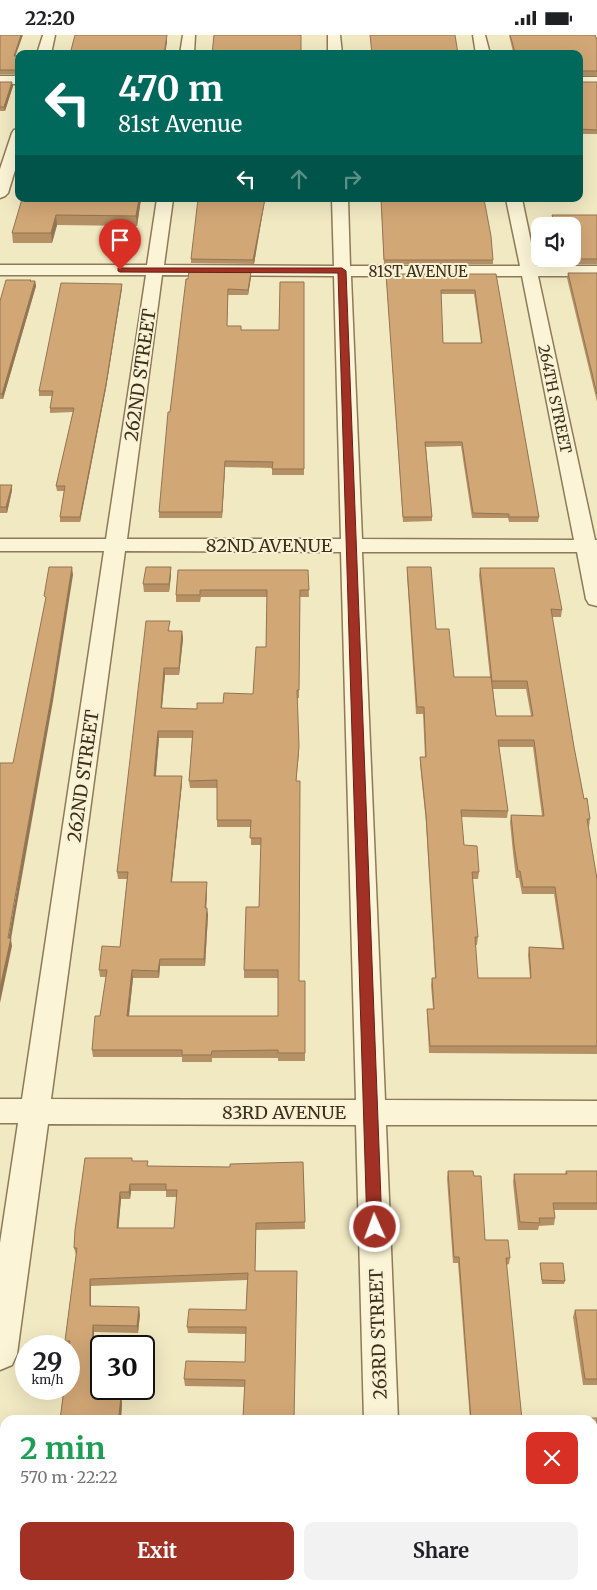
<!DOCTYPE html>
<meta charset="utf-8">
<style>
body{margin:0;font-family:Merriweather,serif;background:#f2f2f2;color:#202124;height:100vh;display:flex;flex-direction:column;font-size:19px;white-space:nowrap}
*{box-sizing:border-box;margin:0}
p{font-size:16px;color:#757577}
.icon{flex:none;width:28px;height:28px;fill:none;stroke:currentColor;stroke-width:2;stroke-linecap:round;stroke-linejoin:round}
.map{position:relative;flex:1;overflow:hidden}
.side{position:absolute;left:0px;top:1380px;width:598px;height:175px;display:flex;flex-direction:column;background:#fff;border-radius:15px 15px 0 0;box-shadow:0 5px 20px #0002}
.side>*{flex:none}
.hud{position:absolute;left:15px;top:15px;width:568px;height:152px;border-radius:10px;box-shadow:0 5px 20px #0002;background:#00695c;color:#fff;overflow:hidden}
.controls{position:absolute;left:531px;top:182px;display:grid;gap:10px}
.controls a{display:grid;place-items:center;width:50px;height:50px;border-radius:10px;background:#fff;box-shadow:0 5px 20px #0002;font-size:25px}
.speed{position:absolute;left:15px;top:1300px;display:flex;gap:10px;font-size:25px;font-weight:700;text-align:center}
.speed>*{display:grid;place-content:center;width:65px;height:65px;border-radius:50%;background:#fff;box-shadow:0 5px 20px #0002;line-height:1}
.speed small{font-size:12px;font-weight:400}
.speed .limit{border:2px solid #111;border-radius:8px;background:#fff;color:#111}
.pin{position:absolute;display:grid;place-items:center;width:42px;height:42px;color:#fff;margin:-51px -21px;border-radius:50% 50% 50% 0;rotate:-45deg;box-shadow:0 0 5px #0007}
.pin .icon{rotate:45deg}
.me{position:absolute;width:55px;margin:-28px;rotate:358deg;stroke-linejoin:round;filter:drop-shadow(0 0 4px #0008)}
.turn{display:flex;align-items:center;gap:18px;height:105px;padding:0 20px;font-size:22px}
.turn .icon{width:65px;height:65px;stroke-width:2.5}
.turn b{display:block;font-size:35px;line-height:42px}
.lanes{display:flex;align-items:center;height:48px;padding:0 20px;background:#0003;justify-content:center;gap:25px;direction:ltr}
.lanes .off{opacity:.35}
.round{display:grid;place-items:center;flex:none;width:52px;height:52px;border-radius:10px;background:#f2f2f2}
.head{display:flex;align-items:center;justify-content:space-between;height:85px;padding:0 20px}
h1{font-size:30px;font-weight:700;line-height:38px;color:#1e9e55}
.primary-button{display:flex;gap:10px;margin-top:auto;padding:10px 20px}
.primary-button a{flex:1;height:58px;border-radius:10px;background:#a03124;color:#fff;font-size:20px;font-weight:700;line-height:58px;text-align:center}
.primary-button a+a{background:#f2f2f2;color:#202124}
.status{display:flex;justify-content:space-between;align-items:center;height:35px;padding:0 25px;background:#fff;direction:ltr}
.status svg{height:14px;fill:currentColor}
.map>svg:first-child{display:block}
.lines{fill:none;stroke-linecap:round;stroke-linejoin:round}
.street-casing{stroke:#8d7a58;stroke-width:3}
.street{fill:#fbf4d6;fill-rule:evenodd}
.wall{fill:#b59065;fill-rule:evenodd}
.shaded-wall{fill:#937553}
.building{fill:#d2a776;stroke:#937553;fill-rule:evenodd}
.route{fill:#a03124;stroke:#682017}
.labels{text-anchor:middle;dominant-baseline:central;stroke-width:4;stroke-linejoin:round;paint-order:stroke}
.far-street-label{font-size:15px;fill:#3b2f1d;stroke:#f8f1d3}
.street-label{font-size:18px;fill:#3b2f1d;stroke:#f8f1d3}
</style>
<div class="status"><b>22:20</b><svg viewBox="0 0 49 12"><path d="M0 12V9h3v3zM5 12V6h3v6zM10 12V3h3v9zM15 12V0h3v12zM26 1h20v11H26zM47 4h2v5h-2z"/></svg></div>
<div class="map">
<svg width="597" height="1555" viewBox="0 0 597 1555">
<rect width="100%" height="100%" fill="#f1e9c2"/>
<g class="lines">
<g class="street-casing">
<g id="street">
<polygon points="43,0 55,0 51,19 37,19"/>
<polygon points="183,0 195,0 194,19 180,19"/>
<polygon points="328,0 340,0 342,19 328,19"/>
<polygon points="473,0 485,0 490,19 476,19"/>
<rect x="0" y="41" width="19" height="8"/>
<rect x="579" y="42" width="18" height="8"/>
<polygon points="19,94 19,122 8,158 5,161 0,163 0,134 12,98 14,95"/>
<path d="M157,164H173L164,230L334,231L332,164H348L350,231H520L506,164H522L536,231H597V241H538L595,505H597V571L589,569L586,564L577,517H362L385,1065L597,1066V1090H386L398,1385H364L356,1090L48,1089L17,1319L12,1330L0,1335V1208L18,1088H0V1064H22L104,516H0V504H106L146,240H0V230H147ZM162,240L334,241L341,504H127ZM351,241H522L574,505L362,504ZM125,516L341,517L356,1065L51,1064Z"/>
<rect x="367" y="1550" width="38" height="5"/>
</g>
</g>
<use href="#street" class="street"/>
</g>
<g class="wall">
<polygon points="0,0 15,21 16,39 0,39"/>
<polygon points="509,0 595,0 597,5 597,41 579,41 579,19 509,19 509,17 513,17"/>
<polygon points="0,47 13,51 5,76 0,76"/>
<rect x="579" y="47" width="18" height="52"/>
<polygon points="22,164 141,164 137,191 57,190 52,208 13,208 12,198"/>
<polygon points="265,164 254,229 191,228 191,224"/>
<polygon points="381,164 493,225 493,229 384,229"/>
<polygon points="552,180 597,180 597,229 564,229 562,224 572,224 572,191 553,191 552,185"/>
<polygon points="251,237 251,242 248,260 228,260 227,291 241,295 279,295 304,247 304,440 272,440 272,433 225,432 222,483 159,483 159,477 170,377 188,244"/>
<polygon points="568,238 597,238 597,367 567,243"/>
<path d="M386,239H496L539,482L538,487H509L508,483H472L461,411L426,412L432,482V486L403,487ZM441,259H474L481,308H443Z"/>
<polygon points="31,246 35,246 36,251 3,364 0,364 0,266"/>
<polygon points="122,249 122,253 106,353 80,487 60,487 60,482 64,456 57,456 56,451 73,377 50,378 50,373 52,361 39,361 39,356"/>
<polygon points="0,450 12,455 7,478 0,478"/>
<polygon points="171,532 171,540 169,557 144,557 143,549"/>
<path d="M407,532L454,642H490L479,540L480,533L562,575L561,582H552L574,712L584,764L590,784L589,792H588L597,844V1019L429,1018L427,981V974H433L431,950L432,943H435L426,787L420,729V722H425L423,679H416L407,540ZM493,654H526L531,681H496ZM499,712H533L542,781L511,780L510,787L513,818L516,843H519L522,859H554L562,913L529,912L528,920L530,943H478L475,910H477L478,902L472,844H478L479,837L464,810L461,782L507,783L508,776Z"/>
<path d="M308,535L309,562H300L299,663H297L299,719L296,746L299,946H305V1026H278V1023H212V1027H182V1022H93L92,1015L100,981L106,942H100L99,935L120,912L127,844H118L117,837L170,593V596H182L183,604L179,640H165L162,673L197,674L223,668L253,659L266,612L267,562H201L200,567H176V560ZM159,703H192L189,746L190,753H217V792H251V810H261L259,872L244,935V943H278V981H129L133,943H159L160,931H205L208,880L206,873L207,855L172,847L182,748L156,741Z"/>
<path d="M133,1126L148,1131L230,1132L303,1127L305,1194L256,1195L255,1236L294,1385H60L69,1311H67L65,1306L76,1220L74,1213ZM131,1156H166V1162H177L174,1193H118L121,1164H130ZM247,1245L246,1275L187,1292L188,1298L246,1299L245,1327L184,1344L185,1351L245,1352L243,1382L121,1381L122,1368L121,1361H103L104,1354L94,1324V1297L138,1298L140,1279L91,1271V1251Z"/>
<polygon points="448,1136 474,1141 485,1205 510,1223 509,1229 506,1230 522,1385 470,1385 458,1228 453,1228 447,1143"/>
<polygon points="566,1136 597,1136 597,1175 554,1175 555,1183 554,1190 539,1191 538,1195 518,1195 513,1147 514,1139 565,1139"/>
<polygon points="540,1228 565,1246 564,1249 542,1249 540,1231"/>
<polygon points="575,1275 597,1275 597,1350 583,1350 573,1282"/>
<polygon points="587,1383 597,1383 597,1410 592,1410 592,1385 586,1385"/>
<polygon points="592,1474 597,1476 597,1506 592,1506"/>
</g>
<g class="shaded-wall">
<polygon points="21,0 23,0 14,25 14,21"/>
<polygon points="167,0 167,8 165,19 164,19"/>
<polygon points="19,26 19,31 16,39 16,35"/>
<polygon points="12,47 13,51 5,76 4,72"/>
<polygon points="139,164 141,164 137,191 136,181"/>
<polygon points="265,164 254,229 253,225"/>
<polygon points="56,180 57,190 52,208 51,198"/>
<polygon points="251,237 251,242 248,260 248,255"/>
<polygon points="35,246 36,251 3,364 2,359"/>
<polygon points="122,249 122,253 106,353 80,487 80,482"/>
<polygon points="225,426 225,432 222,483 222,477"/>
<polygon points="12,450 12,455 7,478 6,472"/>
<polygon points="72,532 73,540 53,666 16,875 11,904 12,911 0,968 0,953"/>
<polygon points="171,532 171,540 169,557 169,549"/>
<polygon points="182,596 183,604 179,640 179,633"/>
<polygon points="164,633 165,640 161,681 161,673"/>
<polygon points="158,696 159,703 155,748 154,741"/>
<polygon points="182,741 182,748 171,854 171,847"/>
<polygon points="207,847 207,855 206,880 205,873"/>
<polygon points="207,873 208,880 205,931 204,924"/>
<polygon points="160,924 160,931 159,943 158,936"/>
<polygon points="132,935 133,943 128,988 127,981"/>
<polygon points="130,1149 131,1156 130,1164 129,1157"/>
<polygon points="120,1157 121,1164 118,1200 117,1193"/>
<polygon points="90,1244 91,1251 91,1278 90,1271"/>
<polygon points="139,1272 140,1279 138,1298 137,1291"/>
<polygon points="93,1290 94,1297 94,1330 92,1324"/>
<polygon points="102,1354 104,1354 103,1368 101,1361"/>
<polygon points="121,1361 122,1368 121,1385 119,1381"/>
</g>
<g class="building">
<polygon points="0,0 21,0 14,21 17,21 16,25 19,25 16,35 0,35"/>
<polygon points="75,0 167,0 164,19 70,19"/>
<polygon points="214,0 301,0 301,19 212,19"/>
<polygon points="370,0 455,0 458,19 372,19"/>
<polygon points="510,0 595,0 597,5 597,36 579,36 579,19 509,19 509,17 515,17"/>
<polygon points="0,47 12,47 4,72 0,72"/>
<polygon points="579,47 597,47 597,95 579,94"/>
<polygon points="22,164 139,164 136,181 56,180 51,198 12,198"/>
<polygon points="198,164 265,164 253,225 191,224"/>
<polygon points="381,164 484,164 491,201 493,225 384,225"/>
<polygon points="552,180 597,180 597,224 564,224 572,224 572,191 555,191"/>
<polygon points="189,236 251,237 248,255 228,254 227,291 241,291 241,295 279,295 280,247 304,247 304,434 272,434 273,427 225,426 222,477 159,477 168,377 170,377 186,244 188,244"/>
<polygon points="568,238 597,238 597,359"/>
<path d="M386,239H496L539,482H509V479L473,478L462,407H425L432,482H403ZM441,255H475L482,308H443Z"/>
<polygon points="6,245 31,245 30,246 35,246 2,359 0,359 0,266"/>
<polygon points="61,248 122,249 106,349 80,482 60,482 65,451 56,451 74,373 50,373 53,356 39,356"/>
<polygon points="0,450 12,450 6,472 0,472"/>
<polygon points="49,532 72,532 52,658 14,868 8,903 11,903 0,953 0,728 13,728 46,562 44,561"/>
<polygon points="146,532 171,532 169,549 143,549"/>
<path d="M407,532H431L436,594H449L454,642H491L496,681H533L527,646H492L480,533H554L562,575L551,574L574,712L584,764L587,763L590,784H587L597,844V1011H430L427,974H434L432,943H436L426,780L420,722H426L424,672H417ZM498,705H534L544,781L511,780L514,810L518,836H520L523,852H555L564,914L529,912L531,943H478L475,902H478L472,837H479L477,811L464,810L461,775L508,776Z"/>
<path d="M178,535H308L309,555H300L299,655H297L299,711L296,746H300L299,946H305V1018H278V1015L212,1016L211,1020H182V1015H92L95,981H100L107,935H99L102,911L120,912L128,837H117L146,586H170L168,596H182L179,633H164L161,673L197,674V668H223L224,658L253,659L256,612H266L267,555H200V560H176ZM158,696H193L189,746L217,745V785H251L250,803H261L259,872H246L244,935H278V981H127L132,935L158,936L160,924H204L207,873H205L207,847H171L182,741H154Z"/>
<path d="M85,1123H132V1126H148L147,1131L230,1132V1129L303,1127L305,1187L256,1188L255,1236H297L294,1385H60L64,1354H69V1314L70,1306H65L77,1213H74L75,1195ZM130,1149H166V1155H177L174,1193H117L120,1157H129ZM248,1238L246,1275L189,1274L187,1292H246L245,1327L186,1326L184,1344L245,1345L243,1382L119,1381L121,1361H101L102,1354H101V1324H92L93,1290L137,1291L139,1272L90,1271V1244Z"/>
<polygon points="448,1136 473,1136 474,1141 481,1141 485,1205 508,1205 510,1223 506,1223 522,1385 471,1385 459,1222 454,1222"/>
<polygon points="566,1136 597,1136 597,1168 553,1168 555,1183 539,1183 540,1188 520,1187 514,1139 567,1139"/>
<polygon points="540,1228 563,1228 565,1246 542,1245"/>
<polygon points="575,1275 597,1275 597,1344 585,1344"/>
<polygon points="587,1383 597,1383 597,1404 592,1404 592,1385 587,1385"/>
<rect x="592" y="1474" width="5" height="26"/>
<polygon points="592,1537 597,1538 597,1555 482,1555 481,1550 592,1550"/>
<polygon points="41,1550 119,1550 118,1555 40,1555"/>
<rect x="238" y="1550" width="55" height="5"/>
</g>
<polygon class="route" points="118,233 342,233 346,236 382,1192 380,1197 375,1199 370,1197 367,1192 338,238 120,237 118,236"/>
<g class="labels">
<g class="far-street-label">
<text x="418" y="236">81ST AVENUE</text>
<text transform="translate(555 364) rotate(78)">264TH STREET</text>
</g>
<g class="street-label">
<text transform="translate(140 340) rotate(-82)">262ND STREET</text>
<text x="269" y="510">82ND AVENUE</text>
<text transform="translate(83 741) rotate(-82)">262ND STREET</text>
<text x="284" y="1077">83RD AVENUE</text>
<text transform="translate(378 1299) rotate(-92)">263RD STREET</text>
</g>
</g>
</svg>
<div class="controls">
<a><svg class="icon" aria-label="sound" viewBox="0 0 24 24"><path d="M4 9h4l5-4v14l-5-4H4zM17 9q2 3 0 6"/></svg></a>
</div>
<div class="speed"><div>29<small>km/h</small></div><div class="limit">30</div></div>
<div class="pin" style="left:120px;top:235px;background:#d93025"><svg class="icon" aria-label="arrive" viewBox="0 0 24 24"><path d="M6 21V4h12l-3 4 3 4H6"/></svg></div>
<svg class="me" style="left:375px;top:1192px" viewBox="-20 -20 40 40"><circle r="17" fill="#a03124" stroke="#fff" stroke-width="3"/><path d="M0-11L8 9 0 5-8 9z" fill="#fff"/></svg>
<div class="hud">
<div class="turn"><svg class="icon" aria-label="left" viewBox="0 0 24 24"><path d="M17 20v-9H6M10 6l-5 5 5 5"/></svg><div><b>470 m</b>81st Avenue</div></div>
<div class="lanes"><svg class="icon" aria-label="left" viewBox="0 0 24 24"><path d="M17 20v-9H6M10 6l-5 5 5 5"/></svg><svg class="icon off" aria-label="ahead" viewBox="0 0 24 24"><path d="M12 20V5M6 11l6-6 6 6"/></svg><svg class="icon off" aria-label="right" viewBox="0 0 24 24"><path d="M7 20v-9h11M14 6l5 5-5 5"/></svg></div>
</div>
<section class="side">
<div class="head"><div><h1>2 min</h1><p>570 m · 22:22</p></div><a class="round" style="background:#d93025;color:#fff"><svg class="icon" aria-label="close" viewBox="0 0 24 24"><path d="M6 6l12 12M18 6L6 18"/></svg></a></div>
<div class="primary-button"><a>Exit</a><a>Share</a></div>
</section>
</div>
